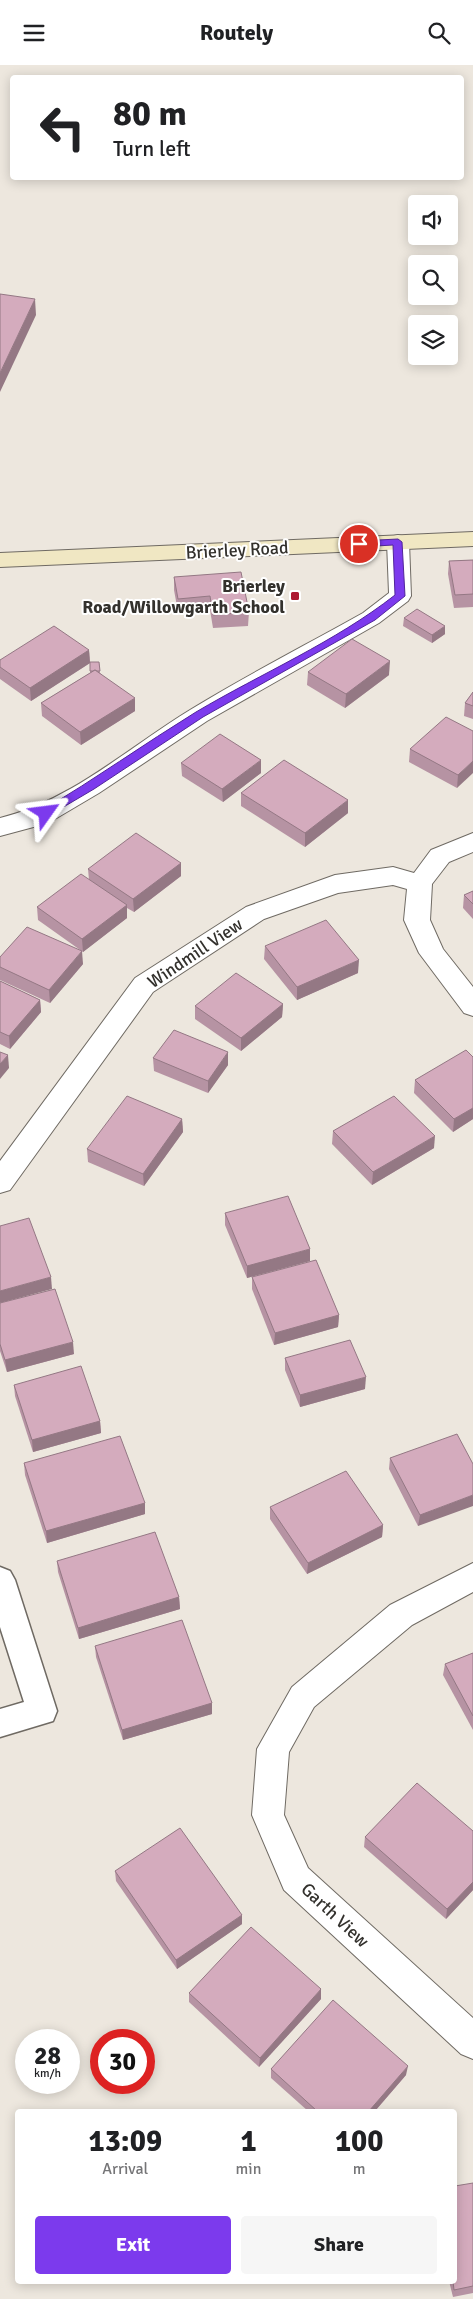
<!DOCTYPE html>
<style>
body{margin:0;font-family:Signika,sans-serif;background:#f6f6f6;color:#202124;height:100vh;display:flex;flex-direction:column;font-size:19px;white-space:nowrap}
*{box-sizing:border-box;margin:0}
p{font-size:16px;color:#757577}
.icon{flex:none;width:28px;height:28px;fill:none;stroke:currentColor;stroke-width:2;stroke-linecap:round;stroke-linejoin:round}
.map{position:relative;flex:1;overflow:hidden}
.side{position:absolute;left:15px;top:2044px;width:442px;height:175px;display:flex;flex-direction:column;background:#fff;border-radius:5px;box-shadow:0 2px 12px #0003}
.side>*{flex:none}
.guide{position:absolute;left:10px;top:10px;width:454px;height:105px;border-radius:5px;box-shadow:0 2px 12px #0003;background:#fff;color:#202124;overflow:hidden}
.fabs{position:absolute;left:408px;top:130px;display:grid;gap:10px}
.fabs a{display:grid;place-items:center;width:50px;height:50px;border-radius:5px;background:#fff;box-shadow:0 2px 12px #0003;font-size:25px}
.speed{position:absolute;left:15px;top:1964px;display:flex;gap:10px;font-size:25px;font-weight:700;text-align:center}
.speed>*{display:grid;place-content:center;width:65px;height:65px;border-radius:50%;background:#fff;box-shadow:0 2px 12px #0003;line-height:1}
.speed small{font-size:12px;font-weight:400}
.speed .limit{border:8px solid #d22;background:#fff;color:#111}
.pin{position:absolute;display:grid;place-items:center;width:42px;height:42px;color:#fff;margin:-21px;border:2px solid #fff;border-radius:50%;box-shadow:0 1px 5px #0007}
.me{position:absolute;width:55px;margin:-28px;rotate:59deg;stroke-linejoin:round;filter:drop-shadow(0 0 4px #0008)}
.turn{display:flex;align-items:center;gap:18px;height:105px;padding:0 20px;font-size:22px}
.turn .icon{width:65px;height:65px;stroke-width:2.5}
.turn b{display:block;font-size:35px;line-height:42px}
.eta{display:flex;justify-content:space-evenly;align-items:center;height:85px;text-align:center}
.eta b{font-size:30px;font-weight:700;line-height:35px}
.button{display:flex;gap:10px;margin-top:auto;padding:10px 20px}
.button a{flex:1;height:58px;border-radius:5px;background:#7c3aed;color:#fff;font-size:20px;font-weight:700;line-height:58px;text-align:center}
.button a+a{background:#f6f6f6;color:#202124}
header{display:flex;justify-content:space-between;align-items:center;height:65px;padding:0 20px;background:#fff;font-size:22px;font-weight:700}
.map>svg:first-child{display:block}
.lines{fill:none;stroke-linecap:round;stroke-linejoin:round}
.lane-casing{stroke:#6f6a63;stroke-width:3}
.street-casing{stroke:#6f6a63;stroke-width:2}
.secondary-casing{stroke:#6f6a63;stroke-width:2}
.lane{fill:#fff;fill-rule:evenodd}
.street{fill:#fff;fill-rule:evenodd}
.secondary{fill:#f0e7c3;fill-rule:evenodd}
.wall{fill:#b693a3}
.shaded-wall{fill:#947884}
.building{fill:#d4abbd;stroke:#947884}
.route{fill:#7c3aed;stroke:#51269a}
.poi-dot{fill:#ad1932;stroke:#fff;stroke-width:2}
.labels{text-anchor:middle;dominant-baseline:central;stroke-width:4;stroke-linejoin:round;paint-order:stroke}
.street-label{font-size:18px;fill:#33312d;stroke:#fff}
.poi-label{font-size:18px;font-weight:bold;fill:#33312d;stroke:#fff;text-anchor:end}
</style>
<header><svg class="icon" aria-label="menu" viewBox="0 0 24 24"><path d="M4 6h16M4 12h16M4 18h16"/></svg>Routely<svg class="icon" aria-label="search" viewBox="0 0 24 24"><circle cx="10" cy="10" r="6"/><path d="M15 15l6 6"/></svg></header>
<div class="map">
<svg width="473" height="2234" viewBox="0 0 473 2234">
<rect width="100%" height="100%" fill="#ede7de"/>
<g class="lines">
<g class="lane-casing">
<polygon id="lane" points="0,1502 10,1506 15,1515 57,1646 53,1656 0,1672 0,1644 24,1637 0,1562"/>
</g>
<g class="street-casing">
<g id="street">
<path d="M398,470L406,472L409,477L411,531L408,536L379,558L207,656L99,728L55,754L41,760L0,771V753C71,736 129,682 190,645C247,610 306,580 363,548L389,528L387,477L390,472Z"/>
<polygon points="473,768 473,787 449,797 432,819 430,855 443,884 473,922 473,951 464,948 419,888 404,855 407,824 393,820 338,828 264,854 153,927 10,1125 0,1128 0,1096 135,913 246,842 335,810 393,802 414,808 431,785"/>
<polygon points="473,1498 473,1527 412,1560 314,1642 289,1687 284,1750 308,1803 473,1953 473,1994 461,1989 284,1825 252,1750 257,1684 292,1622 390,1540"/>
</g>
</g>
<g class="secondary-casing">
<polygon id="secondary" points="473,467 473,481 0,502 0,488"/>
</g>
<use href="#lane" class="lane"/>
<use href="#street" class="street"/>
<use href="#secondary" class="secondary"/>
</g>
<g class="wall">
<polygon points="473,495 473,542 454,543 448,509 449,496"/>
<polygon points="174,512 249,547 248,561 213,563 210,545 178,547 174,525"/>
<polygon points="404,553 445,569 432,578 403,561"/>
<polygon points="89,585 90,598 31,636 0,614 0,595"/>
<polygon points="90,597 99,597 100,608 135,646 81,680 42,651 41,638 90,608"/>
<polygon points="308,607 389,610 345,643 307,620"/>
<polygon points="473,627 473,654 464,651 465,638"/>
<polygon points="473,666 457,723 409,697 410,684"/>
<polygon points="181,698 261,708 223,737 182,711"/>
<polygon points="241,728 348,748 305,782 241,741"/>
<polygon points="181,798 181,811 134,847 127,843 127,853 83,887 38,855 37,842 89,815 88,804"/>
<polygon points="473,826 473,854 463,843 464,830"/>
<polygon points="265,881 358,908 297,935 264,894"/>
<polygon points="0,892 83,899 50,938 0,915"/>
<polygon points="0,916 40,935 41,947 10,984 0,979"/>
<polygon points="283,939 282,952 241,986 195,954 195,941"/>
<polygon points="473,992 473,1054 453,1067 414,1028 415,1015"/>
<polygon points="153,993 228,1000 208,1028 154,1006"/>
<polygon points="182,1054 183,1067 144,1121 88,1097 87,1084"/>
<polygon points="333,1066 434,1083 372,1120 332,1079"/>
<polygon points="225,1148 310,1196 247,1213 225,1160"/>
<polygon points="252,1212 339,1250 338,1262 274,1280 252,1224"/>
<polygon points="0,1238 74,1289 7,1307 0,1286"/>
<polygon points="285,1293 365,1324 300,1342 285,1305"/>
<polygon points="14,1320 100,1356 101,1368 33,1387 15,1331"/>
<polygon points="390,1393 473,1399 418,1461 389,1404"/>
<polygon points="24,1398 145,1438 145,1449 47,1478 25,1410"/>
<polygon points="270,1442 383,1460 382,1472 307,1509 270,1454"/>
<polygon points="57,1496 179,1532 180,1544 79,1574 58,1507"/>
<polygon points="95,1581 212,1638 212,1649 123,1675 96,1592"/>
<polygon points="473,1588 473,1665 443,1610 445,1599"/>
<polygon points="473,1766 473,1825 446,1854 364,1782 365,1772"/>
<polygon points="115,1806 242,1859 177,1904 116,1816"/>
<polygon points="189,1928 321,1934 259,2002 189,1937"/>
<polygon points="271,2004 406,2010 375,2046 308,2046 271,2013"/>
<polygon points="473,2118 473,2228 453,2232 449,2216 455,2216"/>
</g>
<g class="shaded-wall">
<polygon points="35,234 36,250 0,327 0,308"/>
<polygon points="445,561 445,569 432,578 432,570"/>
<polygon points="89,585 90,598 31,636 30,623"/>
<polygon points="390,596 389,610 345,643 346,629"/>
<polygon points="135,633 135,646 81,680 80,667"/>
<polygon points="261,695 261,708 223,737 222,724"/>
<polygon points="473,696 473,708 457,723 458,710"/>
<polygon points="348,735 348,748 305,782 305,768"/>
<polygon points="181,798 181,811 134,847 133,834"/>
<polygon points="127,840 127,853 83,887 82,874"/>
<polygon points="82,886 83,899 50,938 49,925"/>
<polygon points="359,895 358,908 297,935 297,922"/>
<polygon points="40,935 41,947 10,984 9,971"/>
<polygon points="283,939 282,952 241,986 241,973"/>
<polygon points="228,987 228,1000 208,1028 208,1016"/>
<polygon points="8,990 9,1003 0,1014 0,999"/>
<polygon points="473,1043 473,1054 453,1067 454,1054"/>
<polygon points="182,1054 183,1067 144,1121 143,1109"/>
<polygon points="435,1071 434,1083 372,1120 373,1107"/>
<polygon points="310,1184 310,1196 247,1213 247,1201"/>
<polygon points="51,1212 52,1224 0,1238 0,1226"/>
<polygon points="339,1250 338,1262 274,1280 275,1268"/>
<polygon points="73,1277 74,1289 7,1307 5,1295"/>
<polygon points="366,1312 365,1324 300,1342 300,1330"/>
<polygon points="100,1356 101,1368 33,1387 32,1375"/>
<polygon points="473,1430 473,1441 418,1461 420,1450"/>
<polygon points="145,1438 145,1449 47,1478 46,1466"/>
<polygon points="383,1460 382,1472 307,1509 308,1498"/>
<polygon points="179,1532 180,1544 79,1574 78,1563"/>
<polygon points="212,1638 212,1649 123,1675 122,1665"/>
<polygon points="473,1817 473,1825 446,1854 447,1844"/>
<polygon points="242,1850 242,1859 177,1904 176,1895"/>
<polygon points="321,1924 321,1934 259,2002 260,1993"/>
<polygon points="408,2001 406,2010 375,2046 369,2046"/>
</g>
<g class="building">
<polygon points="0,229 35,234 0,308"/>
<polygon points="473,495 473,529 455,530 449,496"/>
<polygon points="241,507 249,547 213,550 210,531 178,534 174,512"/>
<polygon points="417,544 445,561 432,570 404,553"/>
<polygon points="54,561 89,585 30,623 0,602 0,595"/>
<polygon points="352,574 390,596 346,629 308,607"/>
<polygon points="90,597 99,597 100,606 97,606 95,605 93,606 90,606"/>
<polygon points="95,605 135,633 80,667 41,638"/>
<polygon points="473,627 473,641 465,638"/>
<polygon points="446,652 473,666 473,696 458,710 410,684"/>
<polygon points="220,669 261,695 222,724 181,698"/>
<polygon points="284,695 348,735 305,768 241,728"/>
<polygon points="136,768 181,798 133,834 88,804"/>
<polygon points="81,809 127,840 82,874 37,842"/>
<polygon points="473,826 473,839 464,830"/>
<polygon points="326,855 359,895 297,922 265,881"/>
<polygon points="27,862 82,886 49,925 0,902 0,892"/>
<polygon points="236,908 283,939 241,973 195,941"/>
<polygon points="0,916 40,935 9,971 0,967"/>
<polygon points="174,965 228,987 208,1016 153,993"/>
<polygon points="466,985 473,992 473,1043 454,1054 415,1015"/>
<polygon points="0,987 8,990 0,999"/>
<polygon points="127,1031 182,1054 143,1109 87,1084"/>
<polygon points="394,1031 435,1071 373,1107 333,1066"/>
<polygon points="288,1131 310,1184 247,1201 225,1148"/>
<polygon points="29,1153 51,1212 0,1226 0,1161"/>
<polygon points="316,1195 339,1250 275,1268 252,1212"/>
<polygon points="55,1224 73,1277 5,1295 0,1279 0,1238"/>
<polygon points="350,1275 366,1312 300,1330 285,1293"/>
<polygon points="81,1301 100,1356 32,1375 14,1320"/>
<polygon points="457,1369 473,1399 473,1430 420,1450 390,1393"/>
<polygon points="120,1371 145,1438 46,1466 24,1398"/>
<polygon points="346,1406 383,1460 308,1498 270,1442"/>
<polygon points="155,1467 179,1532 78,1563 57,1496"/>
<polygon points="182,1555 212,1638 122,1665 95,1581"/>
<polygon points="473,1588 473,1651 445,1599"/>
<polygon points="417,1718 473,1766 473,1817 447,1844 365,1772"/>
<polygon points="180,1763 242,1850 176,1895 115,1806"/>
<polygon points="251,1862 321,1924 260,1993 189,1928"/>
<polygon points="333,1935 408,2001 369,2046 317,2046 271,2004"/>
<polygon points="473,2118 473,2221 454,2225 453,2216 455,2216 455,2121"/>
</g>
<path class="route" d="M398,474L402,477L405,531L375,555L203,652L94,724L50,750H43V745C95,714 144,679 196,647C262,608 335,577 395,530L393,480L359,482L354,479L359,476Z"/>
<rect class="poi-dot" x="290" y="526" width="10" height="10" rx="2.5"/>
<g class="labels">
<g class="street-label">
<text transform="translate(237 485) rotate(-3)">Brierley Road</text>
<text transform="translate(195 888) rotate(-34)">Windmill View</text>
<text transform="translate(335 1850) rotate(43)">Garth View</text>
</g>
<g class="poi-label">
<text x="285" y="521">Brierley<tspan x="285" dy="21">Road/Willowgarth School</tspan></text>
</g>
</g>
</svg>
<div class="fabs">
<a><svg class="icon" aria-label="sound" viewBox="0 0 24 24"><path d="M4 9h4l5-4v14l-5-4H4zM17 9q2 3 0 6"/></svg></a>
<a><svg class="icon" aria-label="search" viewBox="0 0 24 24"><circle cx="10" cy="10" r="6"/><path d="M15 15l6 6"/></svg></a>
<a><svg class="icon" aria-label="layers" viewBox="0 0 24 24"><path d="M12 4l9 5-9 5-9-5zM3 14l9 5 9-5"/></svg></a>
</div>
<div class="speed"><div>28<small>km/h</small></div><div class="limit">30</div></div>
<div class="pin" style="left:359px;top:479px;background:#d93025"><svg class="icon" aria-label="arrive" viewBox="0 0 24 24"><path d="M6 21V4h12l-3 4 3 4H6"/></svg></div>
<svg class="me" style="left:46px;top:748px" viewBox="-20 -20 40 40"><path d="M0-17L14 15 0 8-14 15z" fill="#7c3aed" stroke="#fff" stroke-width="4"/></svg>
<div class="guide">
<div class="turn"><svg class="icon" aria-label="left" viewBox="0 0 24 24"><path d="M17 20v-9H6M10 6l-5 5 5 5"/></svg><div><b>80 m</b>Turn left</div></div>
</div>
<section class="side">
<div class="eta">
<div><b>13:09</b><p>Arrival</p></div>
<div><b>1</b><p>min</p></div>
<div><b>100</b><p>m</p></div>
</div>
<div class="button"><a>Exit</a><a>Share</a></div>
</section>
</div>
